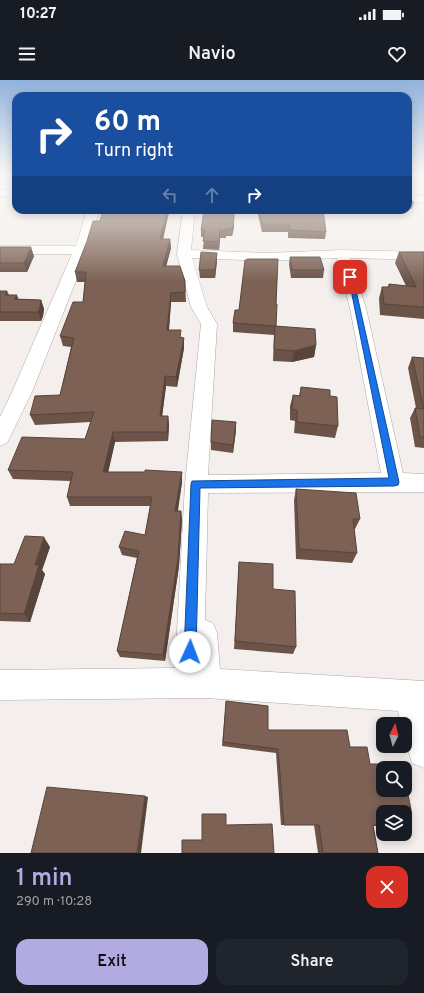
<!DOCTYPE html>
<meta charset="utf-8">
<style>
body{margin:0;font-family:Overpass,sans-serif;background:#20242c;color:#f1f3f6;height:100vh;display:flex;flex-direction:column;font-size:15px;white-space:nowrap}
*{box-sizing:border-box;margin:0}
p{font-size:13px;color:#9ea1a6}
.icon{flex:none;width:22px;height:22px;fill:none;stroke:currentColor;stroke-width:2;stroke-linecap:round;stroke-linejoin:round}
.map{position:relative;height:773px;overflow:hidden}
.panel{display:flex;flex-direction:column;background:#171b24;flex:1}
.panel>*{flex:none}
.guide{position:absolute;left:12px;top:12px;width:400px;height:122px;border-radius:12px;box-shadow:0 2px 10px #0003;background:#1a4fa0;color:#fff;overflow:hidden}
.needle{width:26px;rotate:6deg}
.controls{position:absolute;left:376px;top:637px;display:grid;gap:8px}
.controls a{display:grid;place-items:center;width:36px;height:36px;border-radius:8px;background:#171b24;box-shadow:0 2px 10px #0003;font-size:20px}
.pin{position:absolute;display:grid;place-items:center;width:34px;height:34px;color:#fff;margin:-17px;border-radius:8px;box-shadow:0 2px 6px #0006}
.me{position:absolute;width:44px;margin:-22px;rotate:2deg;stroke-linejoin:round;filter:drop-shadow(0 0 3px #0008)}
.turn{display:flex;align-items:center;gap:14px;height:84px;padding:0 16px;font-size:18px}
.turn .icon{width:52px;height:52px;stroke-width:2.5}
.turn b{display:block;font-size:28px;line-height:34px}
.lanes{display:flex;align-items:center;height:38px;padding:0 16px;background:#0003;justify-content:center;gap:20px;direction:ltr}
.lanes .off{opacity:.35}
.round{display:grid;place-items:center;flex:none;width:42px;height:42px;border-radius:12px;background:#20242c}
.headline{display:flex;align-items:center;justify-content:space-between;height:68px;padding:0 16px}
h1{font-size:24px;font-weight:600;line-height:30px;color:#b2abe2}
.cta{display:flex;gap:8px;margin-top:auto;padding:8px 16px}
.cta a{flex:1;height:46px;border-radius:12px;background:#b2abe2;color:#111;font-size:16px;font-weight:600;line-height:46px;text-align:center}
.cta a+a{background:#20242c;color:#f1f3f6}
.status{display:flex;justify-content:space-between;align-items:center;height:28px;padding:0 20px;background:#171b24;direction:ltr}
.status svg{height:11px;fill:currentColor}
header{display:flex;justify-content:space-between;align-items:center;height:52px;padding:0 16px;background:#171b24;font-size:18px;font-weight:600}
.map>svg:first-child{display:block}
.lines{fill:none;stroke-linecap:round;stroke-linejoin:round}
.minor-casing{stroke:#ada8a6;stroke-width:1}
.minor{fill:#fff;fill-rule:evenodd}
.wall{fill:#6b5348}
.shaded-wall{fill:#57443b}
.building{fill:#7c6154;stroke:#57443b}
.route{fill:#1a73e8;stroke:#114b97}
</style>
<div class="status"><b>10:27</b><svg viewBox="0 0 49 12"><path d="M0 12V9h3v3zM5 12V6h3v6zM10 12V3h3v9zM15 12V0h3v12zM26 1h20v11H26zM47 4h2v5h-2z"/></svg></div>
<header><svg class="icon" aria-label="menu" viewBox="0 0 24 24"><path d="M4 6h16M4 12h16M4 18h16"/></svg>Navio<svg class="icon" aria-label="heart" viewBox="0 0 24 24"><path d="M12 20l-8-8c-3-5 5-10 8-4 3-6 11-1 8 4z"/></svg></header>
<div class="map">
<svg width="424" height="773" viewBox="0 0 424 773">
<rect width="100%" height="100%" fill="#f4efec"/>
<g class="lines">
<g class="minor-casing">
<g id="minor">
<rect x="0" y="110" width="16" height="6"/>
<rect x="408" y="116" width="16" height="6"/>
<polygon points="87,130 99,130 88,170 32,312 7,363 0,366 0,337 12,312 72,174 0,174 0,166 76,166"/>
<path d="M183,130H195L191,170L267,173L342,170L424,172V180L350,178L366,228L403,393L424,394V412L208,413L205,540L213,543L217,553L220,589L424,601V688L412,683L405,661V644H401L398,631L206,618L0,620V590L175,588L185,404L201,244L191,227L177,174ZM192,178L267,181L337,178L350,228L381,393L208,395L217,244L207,227Z"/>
</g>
</g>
<use href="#minor" class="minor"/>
</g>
<g class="wall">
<polygon points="408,114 414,123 412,129 408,129"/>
<polygon points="103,130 169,130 169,132 163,159 170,159 171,168 166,186 185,201 186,222 171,222 169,250 181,258 184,258 184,268 177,307 166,306 162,336 168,336 169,345 168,361 115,362 108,392 182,392 182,402 178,431 181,431 182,440 179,486 165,581 120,577 117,571 137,478 122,475 119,467 145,455 150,426 70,426 67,417 70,401 13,399 8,390 85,359 91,342 35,345 30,335 60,315 71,267 63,266 60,256 83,222 85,202 77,202 75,192 100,141"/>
<polygon points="257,130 310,130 326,152 325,159 288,158 288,152 262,152"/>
<polygon points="234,147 232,156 226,156 226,158 220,158 219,170 203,169 204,157 201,157 201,150"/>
<polygon points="0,167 34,176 27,192 0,192"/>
<polygon points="399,172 424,172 424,239 380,235 379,218 382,207 388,207 389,204 406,206 395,183"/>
<polygon points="290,177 324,190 323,198 291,198 289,184"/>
<polygon points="217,181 215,198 200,198 199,190"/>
<polygon points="0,211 7,211 9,215 18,219 41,220 44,229 43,236 41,241 0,241"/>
<polygon points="276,224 276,246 316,265 314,277 292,282 273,281 274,255 233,252 233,243 239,230"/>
<polygon points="412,277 424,278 424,368 415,367 410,338 415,328 416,328 408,288"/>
<polygon points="301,307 330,316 338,346 335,358 294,353 295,341 290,340 290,326 293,315 299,316"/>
<polygon points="236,350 233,373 211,370 211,362"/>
<polygon points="296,409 360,439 355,449 354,449 357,473 352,483 296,479 294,420"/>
<polygon points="50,467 42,490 45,494 30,542 0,541 0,484 14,484"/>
<polygon points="239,482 296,567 293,574 234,569"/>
<polygon points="226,621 268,650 350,667 370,684 383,710 411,729 402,730 395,730 383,732 383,746 373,746 378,773 318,773 314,745 281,745 276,673 222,666"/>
</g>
<g class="shaded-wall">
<polygon points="167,130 169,130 169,132 161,168 160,159"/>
<polygon points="234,139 234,147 232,156 232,149"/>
<polygon points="220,150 220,158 219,170 219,162"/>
<polygon points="170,159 171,168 164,195 163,186"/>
<polygon points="31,167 34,176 27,192 24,183"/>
<polygon points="217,173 217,181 215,198 215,190"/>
<polygon points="171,213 171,222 168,260 167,250"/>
<polygon points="17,215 20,224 14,219"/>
<polygon points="41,220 44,229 43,236 41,241 38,232"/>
<polygon points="184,258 184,268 177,307 176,297"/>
<polygon points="316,265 314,277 292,282 294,271"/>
<polygon points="165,296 166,306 161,345 160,336"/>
<polygon points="168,336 169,345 168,361 167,352"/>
<polygon points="236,342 236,350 233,373 233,365"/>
<polygon points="113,352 115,362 106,402 103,392"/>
<polygon points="182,392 182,402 176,440 175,431"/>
<polygon points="181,431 182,440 179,486 165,581 163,575"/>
<polygon points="44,457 50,467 42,490 45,494 30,542 24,534 35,485"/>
<polygon points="145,716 148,717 141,773 137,773"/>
</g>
<g class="building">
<polygon points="408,114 409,116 414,123 408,122"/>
<polygon points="103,130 167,130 160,159 170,159 163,186 180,186 185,201 185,212 171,213 167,250 181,250 180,257 184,258 176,297 165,296 160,336 168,336 167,352 113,352 103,392 145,392 145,390 182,392 175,431 181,431 178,478 163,575 117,571 139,471 119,467 125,451 145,455 152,417 67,417 73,392 8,390 22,357 85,359 94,332 30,335 35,316 60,315 74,258 60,256 73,222 83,222 86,192 75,192 87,161 93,141 100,141"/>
<polygon points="204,130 234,130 234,139 232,149 226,149 226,151 220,150 219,162 203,161 205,150 201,150"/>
<polygon points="259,130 323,130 326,152 289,150 289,145 263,145"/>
<polygon points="0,167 31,167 24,183 0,183"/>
<polygon points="201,172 217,173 215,190 199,190"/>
<polygon points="399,172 424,172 424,227 384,224 382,207 389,207 389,204 416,207"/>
<polygon points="290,177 320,177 324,190 292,190"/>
<polygon points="247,179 278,179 276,224 277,224 276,246 233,243 235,230 239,230 245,180 247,180"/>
<polygon points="0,211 7,211 5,215 17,215 14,219 41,220 40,227 38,232 0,232"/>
<polygon points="275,246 315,249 316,265 294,271 274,269"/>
<polygon points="412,277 424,278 424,357 420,357 415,328 424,329"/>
<polygon points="301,307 330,310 330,316 337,317 338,346 297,342 297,330 292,329 293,315 300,316"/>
<polygon points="212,340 236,342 233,365 211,362"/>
<polygon points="296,409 356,413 360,439 353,439 357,473 299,469"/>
<polygon points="25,456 44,457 35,485 39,485 24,534 0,533 0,484 14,484"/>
<polygon points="239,482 273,484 273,509 295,511 296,567 235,561"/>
<polygon points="226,621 268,626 268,650 347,650 350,667 367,667 370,684 387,684 387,688 383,688 383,710 405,710 405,705 406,705 411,729 395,729 395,732 383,732 383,745 373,745 378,773 323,773 319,745 284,745 278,669 223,662"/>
<polygon points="47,707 145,716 137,773 31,773"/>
<polygon points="202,734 226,734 226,745 272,744 274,773 182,773 182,760 202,760"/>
</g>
<linearGradient id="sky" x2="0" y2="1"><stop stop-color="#91b2dc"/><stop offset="0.47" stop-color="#faf8f6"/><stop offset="1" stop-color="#faf8f6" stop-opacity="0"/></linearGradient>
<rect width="424" height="202" fill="url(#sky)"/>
<polygon class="route" points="348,195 353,197 399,402 398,405 394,406 200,408 196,572 194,577 190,578 186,577 184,572 191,404 192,401 389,398"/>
</svg>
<div class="controls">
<a><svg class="needle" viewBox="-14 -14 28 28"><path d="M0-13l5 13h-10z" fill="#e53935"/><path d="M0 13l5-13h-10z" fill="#9ea1a6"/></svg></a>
<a><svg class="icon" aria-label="search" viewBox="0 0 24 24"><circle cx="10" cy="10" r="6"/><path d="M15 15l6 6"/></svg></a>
<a><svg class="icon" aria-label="layers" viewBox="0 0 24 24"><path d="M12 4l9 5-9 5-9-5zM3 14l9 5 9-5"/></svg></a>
</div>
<div class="pin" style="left:350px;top:197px;background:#d93025"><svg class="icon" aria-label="arrive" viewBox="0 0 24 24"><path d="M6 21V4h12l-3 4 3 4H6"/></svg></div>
<svg class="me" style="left:190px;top:572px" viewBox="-20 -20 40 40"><circle r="19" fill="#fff"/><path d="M0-13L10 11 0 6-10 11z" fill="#1a73e8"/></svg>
<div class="guide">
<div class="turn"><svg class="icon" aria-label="right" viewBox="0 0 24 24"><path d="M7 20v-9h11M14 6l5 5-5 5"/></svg><div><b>60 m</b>Turn right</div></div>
<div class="lanes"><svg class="icon off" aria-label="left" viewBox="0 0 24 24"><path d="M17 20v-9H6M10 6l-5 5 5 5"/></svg><svg class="icon off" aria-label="ahead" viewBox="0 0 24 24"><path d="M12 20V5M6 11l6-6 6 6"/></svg><svg class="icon" aria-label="right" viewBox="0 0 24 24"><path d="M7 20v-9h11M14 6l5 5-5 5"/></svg></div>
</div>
</div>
<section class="panel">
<div class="headline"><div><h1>1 min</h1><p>290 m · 10:28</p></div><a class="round" style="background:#d93025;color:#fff"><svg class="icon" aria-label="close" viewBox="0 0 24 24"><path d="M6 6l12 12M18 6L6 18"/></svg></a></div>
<div class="cta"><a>Exit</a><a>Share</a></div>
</section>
